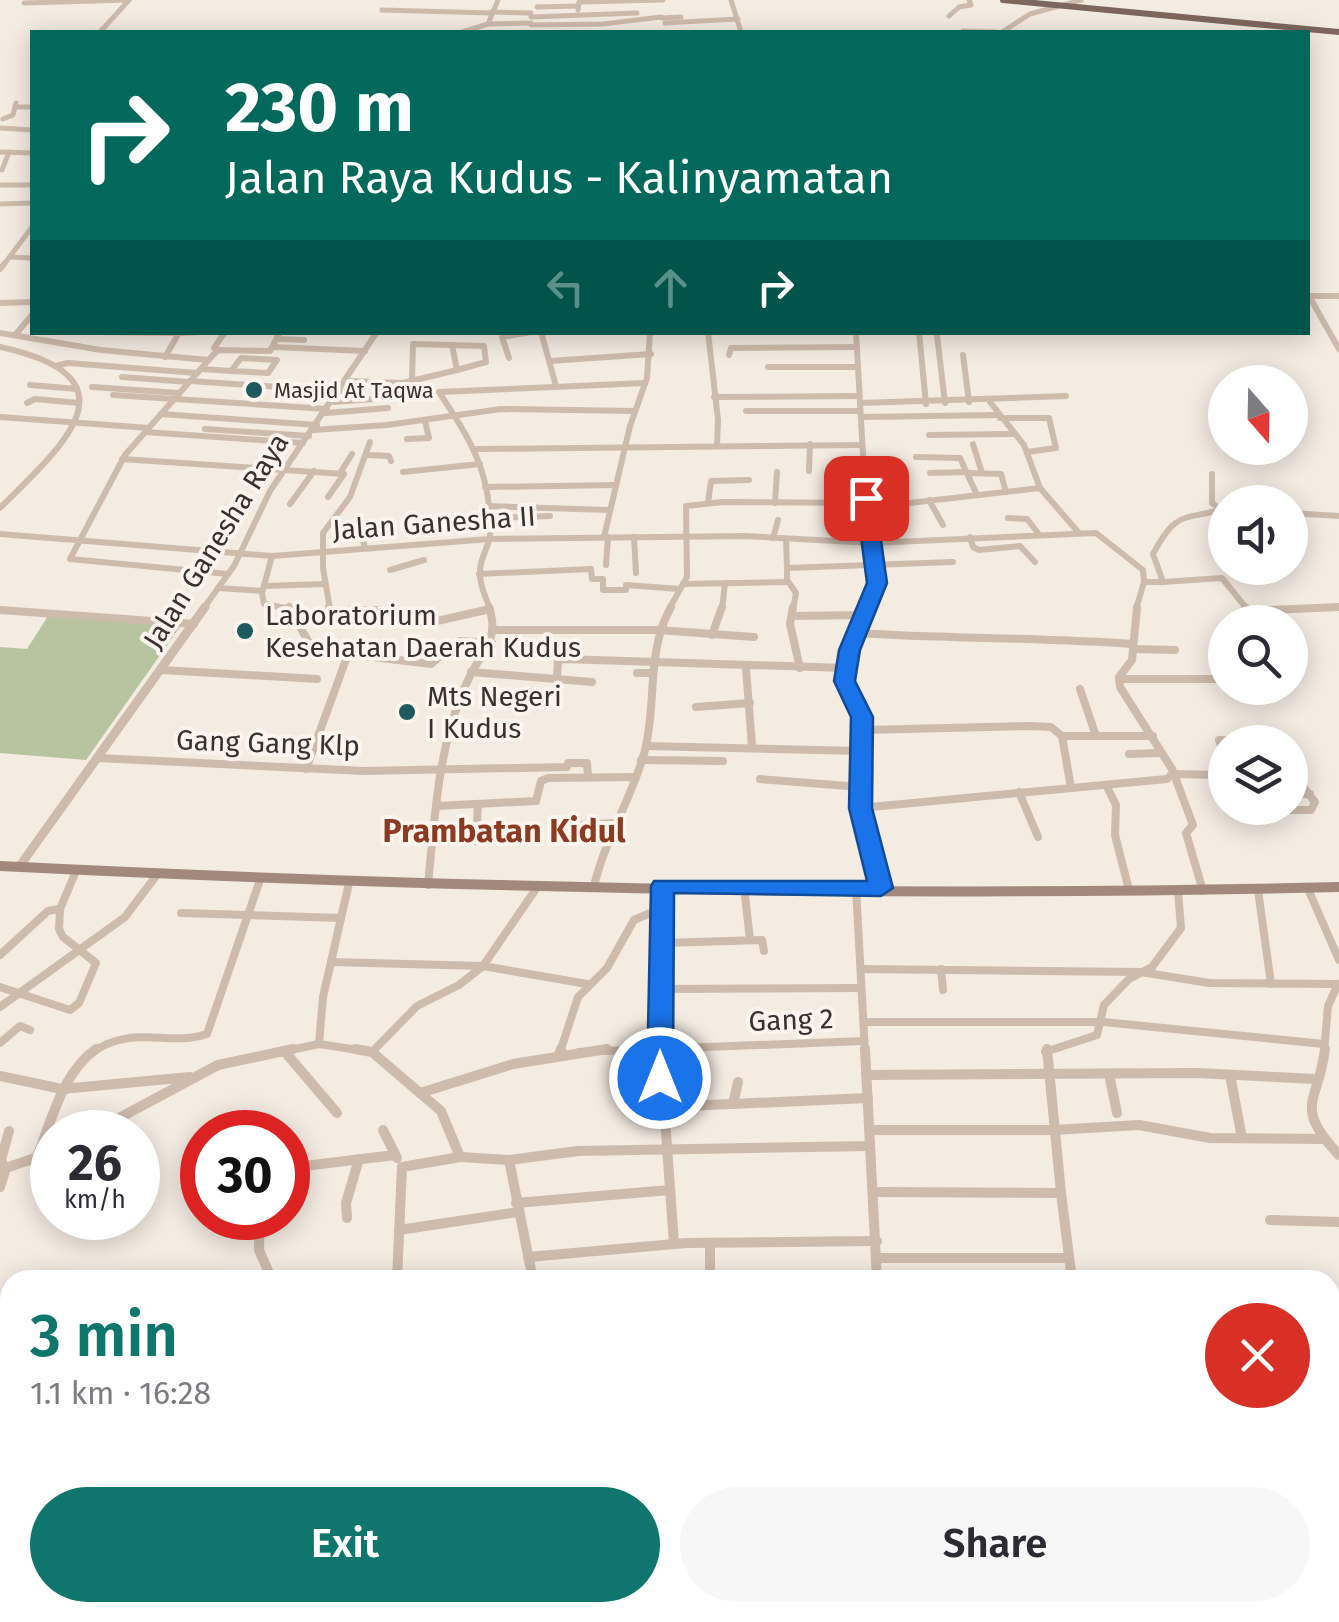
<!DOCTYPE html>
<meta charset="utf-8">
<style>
body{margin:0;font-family:"Fira Sans",sans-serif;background:#f7f7f7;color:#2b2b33;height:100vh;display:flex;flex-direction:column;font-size:38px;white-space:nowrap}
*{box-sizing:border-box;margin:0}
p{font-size:32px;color:#7c7c81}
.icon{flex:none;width:55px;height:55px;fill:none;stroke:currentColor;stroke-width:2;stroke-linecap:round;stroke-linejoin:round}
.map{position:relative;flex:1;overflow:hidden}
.sheet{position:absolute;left:0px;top:1270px;width:1340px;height:352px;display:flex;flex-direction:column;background:#fff;border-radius:30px 30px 0 0;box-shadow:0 5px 25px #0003}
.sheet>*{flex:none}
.guide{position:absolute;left:30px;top:30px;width:1280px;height:305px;border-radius:0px;box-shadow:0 5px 25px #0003;background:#00695c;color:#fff;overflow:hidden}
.needle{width:65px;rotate:160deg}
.controls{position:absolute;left:1208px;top:365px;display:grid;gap:20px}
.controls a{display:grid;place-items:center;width:100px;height:100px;border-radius:50%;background:#fff;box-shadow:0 5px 25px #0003;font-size:50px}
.speed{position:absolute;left:30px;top:1110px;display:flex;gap:20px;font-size:50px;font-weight:700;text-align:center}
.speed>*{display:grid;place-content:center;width:130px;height:130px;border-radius:50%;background:#fff;box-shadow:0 5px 25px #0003;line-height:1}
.speed small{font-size:25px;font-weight:400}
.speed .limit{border:15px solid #d22;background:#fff;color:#111}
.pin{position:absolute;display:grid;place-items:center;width:85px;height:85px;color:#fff;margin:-42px;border-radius:20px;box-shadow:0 5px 15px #0006}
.me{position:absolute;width:110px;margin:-55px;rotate:0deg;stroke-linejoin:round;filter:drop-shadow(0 0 8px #0008)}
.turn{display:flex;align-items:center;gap:35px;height:210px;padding:0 30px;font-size:45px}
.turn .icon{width:130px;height:130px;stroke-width:2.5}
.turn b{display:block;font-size:70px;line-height:85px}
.lanes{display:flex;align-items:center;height:95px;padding:0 30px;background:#0003;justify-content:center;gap:50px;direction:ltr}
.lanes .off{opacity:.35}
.round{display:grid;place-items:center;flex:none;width:105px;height:105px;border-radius:52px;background:#f7f7f7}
.head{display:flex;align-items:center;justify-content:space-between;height:170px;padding:0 30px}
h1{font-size:60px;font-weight:600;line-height:75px;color:#0f766e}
.cta{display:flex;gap:20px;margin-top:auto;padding:20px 30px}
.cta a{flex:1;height:115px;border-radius:60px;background:#0f766e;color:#fff;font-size:40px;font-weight:600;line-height:115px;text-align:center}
.cta a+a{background:#f7f7f7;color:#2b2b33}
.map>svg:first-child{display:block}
.green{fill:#b8c4a0}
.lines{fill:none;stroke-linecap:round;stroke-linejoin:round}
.minor-far3{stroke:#cdbbac;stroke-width:5}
.minor-far2{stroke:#cdbbac;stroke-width:6}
.minor-far1{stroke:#cdbbac;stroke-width:8}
.minor{stroke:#cdbbac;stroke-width:10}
.tertiary-far2{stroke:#cdbbac;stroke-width:5}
.tertiary-far1{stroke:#cdbbac;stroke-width:6}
.tertiary{stroke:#cdbbac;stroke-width:9}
.secondary{stroke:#a18a7d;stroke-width:10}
.primary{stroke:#7d675c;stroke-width:6}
.route{fill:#1a73e8;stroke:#114b97;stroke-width:2.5}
.poi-dot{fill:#1f5a5e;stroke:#fbf5ee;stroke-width:4}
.labels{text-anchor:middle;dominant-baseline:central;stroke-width:8;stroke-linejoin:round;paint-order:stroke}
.far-poi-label{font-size:22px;fill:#3b302b;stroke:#fbf5ee;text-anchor:start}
.street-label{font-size:28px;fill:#3b302b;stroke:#fbf5ee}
.poi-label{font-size:28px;fill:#3b302b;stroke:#fbf5ee;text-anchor:start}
.quarter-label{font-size:32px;font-weight:bold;fill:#8c3b22;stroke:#fbf5ee}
</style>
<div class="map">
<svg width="1339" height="1622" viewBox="0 0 1339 1622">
<rect width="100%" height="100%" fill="#f4ebe1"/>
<polygon class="green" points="48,616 182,624 86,760 0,753 0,647 27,649"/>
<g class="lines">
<g class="minor-far3">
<polyline points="731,0 741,32"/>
<polyline points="24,3 129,0"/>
<polyline points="537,7 578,6"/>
<polyline points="382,10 491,13"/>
<polyline points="578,10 579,2 663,0"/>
<polyline points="491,12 531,13"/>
<polyline points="949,16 959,7 971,5 969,0"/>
<polyline points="531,17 637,13"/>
<polyline points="662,18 681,17"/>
<polyline points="665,23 738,19"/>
<polyline points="488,24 531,23"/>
<polyline points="531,25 603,24 661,17"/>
<polyline points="963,31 996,32"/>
<polyline points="462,32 488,24 498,0"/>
<polyline points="1002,32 1030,14 1081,0"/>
<polyline points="15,107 32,107"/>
<polyline points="3,119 13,115 16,103"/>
<polyline points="0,128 32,130"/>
<polyline points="0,152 32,153"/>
<polyline points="2,170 9,152"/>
<polyline points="0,185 32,185"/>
<polyline points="0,204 32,203"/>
<polyline points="10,257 32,258"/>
</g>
<g class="minor-far2">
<polyline points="1308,296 1339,296"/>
<polyline points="1309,296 1339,349"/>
<polyline points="0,303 32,302"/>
<polyline points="102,332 179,333 165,357"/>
<polyline points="541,332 556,386"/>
<polyline points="708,332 718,420 717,446"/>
<polyline points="919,332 926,404"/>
<polyline points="0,333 101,350 208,360"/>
<polyline points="179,333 199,332"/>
<polyline points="15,335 32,315"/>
<polyline points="937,335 945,403"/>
<polyline points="277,339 304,340"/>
<path d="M0,347C143,378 61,447 0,508"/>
<polyline points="274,347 365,351"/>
<polyline points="219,350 214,348 225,332"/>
<polyline points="729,355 731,348 857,347"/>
<polyline points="963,355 969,402"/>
<polygon points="241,358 277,360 268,373 231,371"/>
<polyline points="509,358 502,337 531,332"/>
<polyline points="550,361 651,354"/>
<polyline points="55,366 68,363 197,373"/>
<polyline points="768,367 858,367"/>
<polyline points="202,369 231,371"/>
<polyline points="122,377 189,382"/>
<polyline points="412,380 413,344 484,346 486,362 457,370"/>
<polyline points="190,381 340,391"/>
<polyline points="347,381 403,383 457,370 452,345"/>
<polyline points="30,385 77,389"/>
<polyline points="92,387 179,393"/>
<polyline points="113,395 327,409"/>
<polyline points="714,397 859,396"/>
<polyline points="334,402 375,399"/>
<polyline points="27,403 35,399 79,403"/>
<polyline points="860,403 1066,396"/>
<polyline points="746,411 860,411"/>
<polyline points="326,413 388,408"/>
<polyline points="161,414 317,425"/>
<polyline points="0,417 149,428"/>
<polyline points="861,417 998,415"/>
<polyline points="1000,418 1049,418 1056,448 1027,452"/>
<polyline points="205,429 309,436"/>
<polyline points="313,430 387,425 501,409 634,411"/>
<polyline points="145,432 303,443"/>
<polyline points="929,435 1012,434"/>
<polyline points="407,439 429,438 425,421"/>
<polyline points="973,444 982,473"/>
<polyline points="477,449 862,445"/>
<polyline points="368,455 389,456 391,461"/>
<polyline points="916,457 960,458 977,495"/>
<polyline points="122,459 344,474 328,497"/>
<polyline points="809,471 810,444"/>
<polyline points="403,472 480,464"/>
<polyline points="340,473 352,454"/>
<polyline points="930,473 966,472"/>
<polyline points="967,473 1001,474 1006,492"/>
<polyline points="1212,474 1212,503 1219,508"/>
<polyline points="485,487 616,485"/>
<polyline points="1040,488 1079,533"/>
<polyline points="929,500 943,525"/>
<polyline points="708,503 711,481 749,480"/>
<polyline points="775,503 777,472"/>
<polyline points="290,504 314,471"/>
<polyline points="488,506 608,510"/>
<polyline points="866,508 1040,488 1024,445 990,402"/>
<polyline points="1290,513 1339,516"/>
<polyline points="489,518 550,516"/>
<polyline points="1008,518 1027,519 1038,533"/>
<path d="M0,534L272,556L490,539L746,536L872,543L1096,533L1143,570L1144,582H1163L1153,554C1178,507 1185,522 1225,508"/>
<polyline points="604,537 630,426 647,378 650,332"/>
<polyline points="634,537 636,573"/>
<polyline points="970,537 973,547 979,550 1020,546 1035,562"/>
<polyline points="773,538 778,520"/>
<polyline points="786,539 787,568"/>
<polyline points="365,548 361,533 370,521"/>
<polyline points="272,556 262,593 264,604 291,609"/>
<polyline points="606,565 608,537"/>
<polyline points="390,570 424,560"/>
<polyline points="228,574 70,559 125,455 213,355 219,350 270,351 280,332"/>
<polyline points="479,574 591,569 592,579 603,579 603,590 626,590 626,585 680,589"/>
<polyline points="1163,582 1222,578 1247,609"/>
<polyline points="683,584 788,582"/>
<polyline points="264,586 325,584"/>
<polyline points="218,588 262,591"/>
<polyline points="330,609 323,568 323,533 350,497 370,442"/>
<path d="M490,609C485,595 477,580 481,564C483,554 489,545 490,535C492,473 471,441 439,392L645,383"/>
<polyline points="669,609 687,577 686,506 723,502 867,503"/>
<polyline points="722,609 725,583"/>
<polyline points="793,609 796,593 787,580 787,568 953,562"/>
<polyline points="1136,609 1144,582"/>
<polyline points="1285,609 1339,607"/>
</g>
<g class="minor-far1">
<polyline points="289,607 309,643 340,644 348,654"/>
<polyline points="329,607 330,611 382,610 400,619 437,621 490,609"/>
<polyline points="793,607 790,624 800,668"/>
<polyline points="1137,607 1132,660 1119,677 1120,687 1172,769 1193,825 1186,833 1203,891"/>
<polyline points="1245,607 1248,611 1339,607"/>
<polyline points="0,610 194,624"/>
<polyline points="792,616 866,615"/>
<polyline points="493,630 658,630 754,637"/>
<path d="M856,633C949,639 1040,637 1133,644"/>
<polyline points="712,635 722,607"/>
<polyline points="1133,649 1175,650"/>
<polyline points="746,668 752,746"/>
<polyline points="162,670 317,679"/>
<polyline points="471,672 592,682"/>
<polyline points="637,673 652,673"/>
<polyline points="557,678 558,661 562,659 846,668"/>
<polyline points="1119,679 1221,679"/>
<polyline points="1080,689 1096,736"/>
<polyline points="696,707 750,703"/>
<polyline points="864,730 1030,726 1051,727 1062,736 1153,736"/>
<polyline points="1062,736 1071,788"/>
<polyline points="646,746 862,751"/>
<polyline points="1129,754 1161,753"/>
<polyline points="1225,756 1219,740 1266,742"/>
<polyline points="97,758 364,771 567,767 568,763 587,763 588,777"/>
<polyline points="641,760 723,761"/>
<polyline points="306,769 348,654 431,664 459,641 492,643"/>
<polyline points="760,779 860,787"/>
<polyline points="1106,785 1116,805 1115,835 1129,890"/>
<polyline points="1019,792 1038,837"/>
<polyline points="1290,794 1310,794"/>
<polyline points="436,806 536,801 541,781 548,778 636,777"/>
<polyline points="860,808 1167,779 1172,774 1225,775"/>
<polyline points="1276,810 1311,810 1315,802 1290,770"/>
<polyline points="577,825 617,823"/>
<polyline points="476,841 478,804"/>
<polyline points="349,883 323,997 319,1044 371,1052"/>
<path d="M428,885C435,815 438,742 469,678C482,650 500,640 489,607"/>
<path d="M594,886C606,836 632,799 645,750C657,702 646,651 671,607"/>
<polyline points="744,887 750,940"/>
<polyline points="856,888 865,1052"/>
<polyline points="1308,889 1339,960"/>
<polyline points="1258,890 1271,984"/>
<polyline points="181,913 341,918"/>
<polyline points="662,943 762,940 764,951"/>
<polyline points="0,955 48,911 59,909"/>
<polyline points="331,962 483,966 587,984"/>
<polyline points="861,969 1141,972 1209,983 1337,984"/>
<polyline points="941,969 943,990"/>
<polyline points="0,987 70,1010 79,1003 96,963 63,937 59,929 60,909 76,871"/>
<polyline points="661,989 861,988"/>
<polyline points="0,1007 125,917 156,876"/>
<polyline points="865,1022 1103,1022 1324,1044"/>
<polyline points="0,1043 20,1026 30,1030"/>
<path d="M93,1052C133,1024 168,1047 207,1034L260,880"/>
<polyline points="281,1052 319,1044"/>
<polyline points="372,1052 417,1006 459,985 483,966 538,886"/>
<polyline points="560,1052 578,997 607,968 634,920 662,908"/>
<polyline points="579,1052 864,1041"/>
<polyline points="660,1052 662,886"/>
<polyline points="1045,1052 1097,1035 1104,1005 1129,979 1152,967 1181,928 1178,891"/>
<polyline points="1324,1052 1328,1006 1338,984"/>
</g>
<g class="minor">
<polyline points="355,1049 372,1052 441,1111 460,1157 509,1160 533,1280"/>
<polyline points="660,1049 674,1244"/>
<polyline points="865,1049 877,1280"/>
<polyline points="1047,1049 1061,1193"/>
<path d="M1325,1049C1319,1102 1292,1105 1339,1155"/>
<polyline points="285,1052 337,1113"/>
<polyline points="559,1055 561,1049"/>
<polyline points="1109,1074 1117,1113"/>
<polyline points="866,1075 1197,1073 1315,1079"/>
<polyline points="1230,1075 1242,1138"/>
<polyline points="0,1076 62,1089 190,1077"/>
<polyline points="420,1093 513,1064 607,1049"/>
<polyline points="733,1104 738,1082"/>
<polyline points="663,1107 868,1098"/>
<polyline points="383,1130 397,1158"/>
<polyline points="870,1130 1053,1130 1139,1125 1210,1138 1324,1139"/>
<polyline points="93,1132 218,1065 293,1049"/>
<path d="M37,1157C52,1120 62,1073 96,1049"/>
<polyline points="509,1160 578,1151 870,1146"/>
<polyline points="5,1168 1,1160 9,1131"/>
<polyline points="288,1168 395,1155"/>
<polyline points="0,1187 6,1168 52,1152"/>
<polyline points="874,1192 1061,1193 1072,1280"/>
<polyline points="516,1203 670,1190"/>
<polyline points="260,1218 259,1250 272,1280"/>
<polyline points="347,1218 346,1203 359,1159"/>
<polyline points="1270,1220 1339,1222"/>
<polyline points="399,1230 518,1212"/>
<polyline points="710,1243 710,1280"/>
<polyline points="528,1257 686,1243 877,1241"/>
<polyline points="877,1258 1066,1258"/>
<polyline points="397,1280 402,1167 460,1157"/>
<polyline points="0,1344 4,1364 0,1378"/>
<polyline points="0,1414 10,1413"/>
<polyline points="1330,1419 1339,1418"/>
<polyline points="0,1542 10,1534"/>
<polyline points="1330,1599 1339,1596"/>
<polyline points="175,1612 178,1622"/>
<polyline points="585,1612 586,1622"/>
<polyline points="646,1612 647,1622"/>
<polyline points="740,1612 740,1622"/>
<polyline points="954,1612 957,1622"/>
<polyline points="286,1622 287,1612"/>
<polyline points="366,1622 367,1612"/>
<polyline points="493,1622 494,1612"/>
<polyline points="1232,1622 1280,1612"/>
</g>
<g class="tertiary-far2">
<polyline points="100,32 129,0"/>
<polyline points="2,267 32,227"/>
</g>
<g class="tertiary-far1">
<polyline points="0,269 4,264"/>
<polyline points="856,332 866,508 877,583 866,609"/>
<polyline points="203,609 234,566 270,491 377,332"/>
</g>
<g class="tertiary">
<polyline points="867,607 850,650 845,681 862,717 860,808 881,888"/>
<polyline points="19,867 205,607"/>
</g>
<path class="secondary" d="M0,866C445,888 893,898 1339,887"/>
<polyline class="primary" points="1003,0 1339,32"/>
</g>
<polygon class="route" points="866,492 875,498 887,583 860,650 855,681 873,717 872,808 893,888 881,896 674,893 673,1078 670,1084 651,1084 647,1078 651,886 654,881 867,881 849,808 851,717 834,681 839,650 867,583 856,498"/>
<g class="poi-dot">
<circle cx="254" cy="390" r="10"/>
<circle cx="245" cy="631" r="10"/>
<circle cx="407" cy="712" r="10"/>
</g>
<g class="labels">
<g class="far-poi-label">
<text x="274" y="390">Masjid At Taqwa</text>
</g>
<g class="street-label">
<text transform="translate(434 523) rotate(-4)">Jalan Ganesha II</text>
<text transform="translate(216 541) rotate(-58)">Jalan Ganesha Raya</text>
<text transform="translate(268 743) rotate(2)">Gang Gang Klp</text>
<text transform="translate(791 1020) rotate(-2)">Gang 2</text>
</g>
<g class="poi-label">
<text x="265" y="615">Laboratorium<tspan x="265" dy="32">Kesehatan Daerah Kudus</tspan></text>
<text x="427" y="696">Mts Negeri<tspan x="427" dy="32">I Kudus</tspan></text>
</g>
<g class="quarter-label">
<text x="504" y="831">Prambatan Kidul</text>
</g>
</g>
</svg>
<div class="controls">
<a><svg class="needle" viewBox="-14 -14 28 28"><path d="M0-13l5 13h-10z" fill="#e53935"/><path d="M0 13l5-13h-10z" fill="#7c7c81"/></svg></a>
<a><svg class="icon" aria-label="sound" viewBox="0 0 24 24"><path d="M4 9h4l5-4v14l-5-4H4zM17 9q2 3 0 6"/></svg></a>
<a><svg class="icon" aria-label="search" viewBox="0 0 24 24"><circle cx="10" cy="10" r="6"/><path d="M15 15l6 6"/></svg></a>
<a><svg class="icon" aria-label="layers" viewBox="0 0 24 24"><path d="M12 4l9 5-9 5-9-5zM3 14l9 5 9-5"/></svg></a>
</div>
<div class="speed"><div>26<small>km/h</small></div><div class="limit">30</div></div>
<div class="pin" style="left:866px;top:498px;background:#d93025"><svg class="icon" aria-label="arrive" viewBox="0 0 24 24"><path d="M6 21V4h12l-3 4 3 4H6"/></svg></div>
<svg class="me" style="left:660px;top:1078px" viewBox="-20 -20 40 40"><circle r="17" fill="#1a73e8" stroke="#fff" stroke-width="3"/><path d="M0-11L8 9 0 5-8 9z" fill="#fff"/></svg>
<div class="guide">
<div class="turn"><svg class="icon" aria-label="right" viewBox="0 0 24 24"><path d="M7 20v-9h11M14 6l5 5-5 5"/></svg><div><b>230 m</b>Jalan Raya Kudus - Kalinyamatan</div></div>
<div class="lanes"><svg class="icon off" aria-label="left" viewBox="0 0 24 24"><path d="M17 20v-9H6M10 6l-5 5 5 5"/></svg><svg class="icon off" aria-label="ahead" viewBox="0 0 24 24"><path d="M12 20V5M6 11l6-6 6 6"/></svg><svg class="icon" aria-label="right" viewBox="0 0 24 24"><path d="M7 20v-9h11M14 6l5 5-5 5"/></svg></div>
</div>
<section class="sheet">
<div class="head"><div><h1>3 min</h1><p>1.1 km · 16:28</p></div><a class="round" style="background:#d93025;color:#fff"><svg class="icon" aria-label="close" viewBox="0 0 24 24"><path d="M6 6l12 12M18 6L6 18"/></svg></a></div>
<div class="cta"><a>Exit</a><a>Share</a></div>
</section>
</div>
